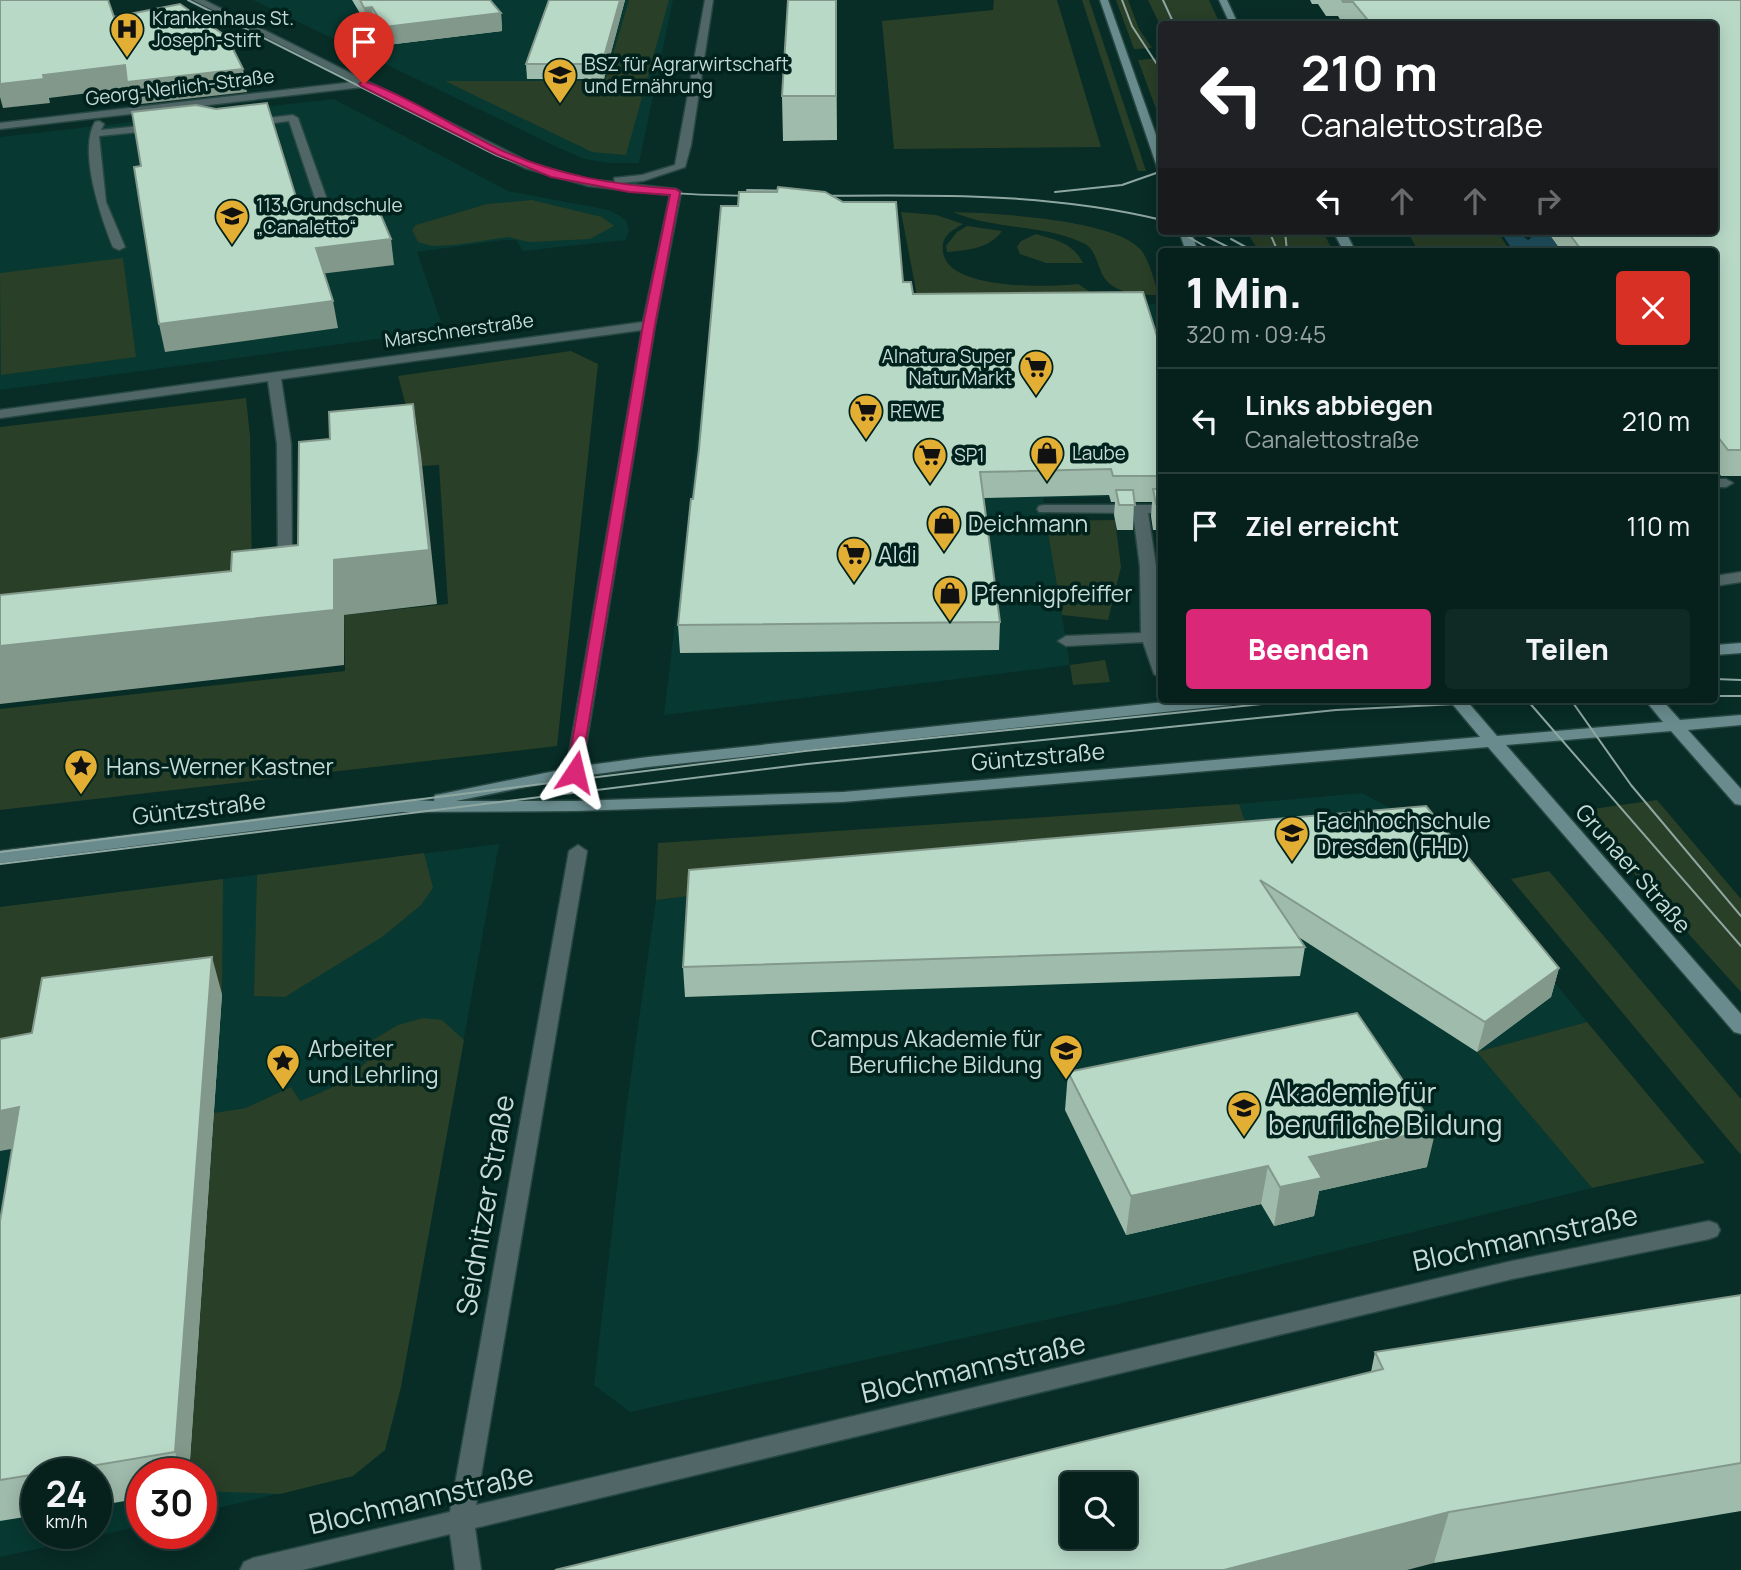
<!DOCTYPE html>
<html lang="de">
<meta charset="utf-8">
<style>
body{margin:0;font-family:Manrope,sans-serif;background:#0f2925;color:#f1f3f6;height:100vh;display:flex;flex-direction:column;font-size:26px;white-space:nowrap}
*{box-sizing:border-box;margin:0}
p{font-size:23px;color:#98a3a3}
.icon{flex:none;width:38px;height:38px;fill:none;stroke:currentColor;stroke-width:2;stroke-linecap:round;stroke-linejoin:round}
.map{position:relative;flex:1;overflow:hidden}
.drawer{position:absolute;left:1158px;top:248px;width:560px;height:455px;display:flex;flex-direction:column;background:#06211c;border-radius:7px;box-shadow:0 4px 18px #0003,0 0 0 2px #273e3b}
.drawer>*{flex:none}
.guide{position:absolute;left:1158px;top:21px;width:560px;height:214px;border-radius:7px;box-shadow:0 4px 18px #0003,0 0 0 2px #273e3b;background:#202124;color:#fff;overflow:hidden}
.buttons{position:absolute;left:1060px;top:1472px;display:grid;gap:14px}
.buttons a{display:grid;place-items:center;width:77px;height:77px;border-radius:7px;background:#06211c;box-shadow:0 4px 18px #0003,0 0 0 2px #273e3b;font-size:35px}
.speed{position:absolute;left:21px;top:1458px;display:flex;gap:14px;font-size:35px;font-weight:700;text-align:center}
.speed>*{display:grid;place-content:center;width:91px;height:91px;border-radius:50%;background:#06211c;box-shadow:0 4px 18px #0003,0 0 0 2px #273e3b;line-height:1}
.speed small{font-size:18px;font-weight:400}
.speed .limit{border:10px solid #d22;background:#fff;color:#111}
.pin{position:absolute;display:grid;place-items:center;width:60px;height:60px;color:#fff;margin:-72px -30px;border-radius:50% 50% 50% 0;rotate:-45deg;box-shadow:0 0 7px #0007}
.pin .icon{rotate:45deg}
.me{position:absolute;width:77px;margin:-38px;rotate:10deg;stroke-linejoin:round;filter:drop-shadow(0 0 5px #0008)}
.turn{display:flex;align-items:center;gap:24px;height:147px;padding:0 28px;font-size:32px}
.turn .icon{width:91px;height:91px;stroke-width:2.5}
.turn b{display:block;font-size:49px;line-height:60px}
.lanes{display:flex;align-items:center;height:66px;padding:0 28px;background:#0003;justify-content:center;gap:35px;direction:ltr}
.lanes .off{opacity:.35}
.round{display:grid;place-items:center;flex:none;width:74px;height:74px;border-radius:7px;background:#0f2925}
.overview{display:flex;align-items:center;justify-content:space-between;height:119px;padding:0 28px}
h1{font-size:42px;font-weight:800;line-height:52px}
.cta{display:flex;gap:14px;margin-top:auto;padding:14px 28px}
.cta a{flex:1;height:80px;border-radius:7px;background:#db2777;color:#fff;font-size:28px;font-weight:800;line-height:80px;text-align:center}
.cta a+a{background:#0f2925;color:#f1f3f6}
ul{padding:0;list-style:none}
li{display:flex;align-items:center;gap:21px;height:105px;padding:0 28px;border-top:2px solid #273e3b}
li div{flex:1}
li b{display:block;font-size:26px}
li em{font-style:normal}
.map>svg:first-child{display:block}
.built{fill:#073831;fill-rule:evenodd}
.green{fill:#2a3f27}
.water{fill:#1e505d}
.lines{fill:none;stroke-linecap:round;stroke-linejoin:round}
.street-casing{stroke:#274842;stroke-width:3}
.secondary-casing{stroke:#274842;stroke-width:3}
.street{fill:#516767;fill-rule:evenodd}
.secondary{fill:#698b8d;fill-rule:evenodd}
.tram{stroke:#8fa7a1;stroke-width:2}
.wall{fill:#9fbbab}
.shaded-wall{fill:#82988b}
.building{fill:#b9d9c7;stroke:#82988b;stroke-width:2;fill-rule:evenodd}
.route{fill:#db2777;stroke:#8e194d;stroke-width:2}
.labels{text-anchor:middle;dominant-baseline:central;stroke-width:7;stroke-linejoin:round;paint-order:stroke}
.far-poi-label{font-size:19px;fill:#c7dad5;stroke:#00221d;text-anchor:start}
.far-street-label{font-size:19px;fill:#c7dad5;stroke:#00221d}
.poi-label{font-size:23px;fill:#c7dad5;stroke:#00221d;text-anchor:start}
.street-label{font-size:23px;fill:#c7dad5;stroke:#00221d}
.near-poi-label{font-size:28px;fill:#c7dad5;stroke:#00221d;text-anchor:start}
.near-street-label{font-size:28px;fill:#c7dad5;stroke:#00221d}
</style>
<div class="map">
<svg width="1741" height="1570" viewBox="0 0 1741 1570">
<rect width="100%" height="100%" fill="#082c26"/>
<g class="built">
<polygon points="253,0 673,0 639,163 608,163 584,159 559,148"/>
<polygon points="334,99 508,191 609,210 620,216 626,221 629,230 626,240 523,251 516,240 504,240 417,252 444,330 0,390 0,137"/>
<polygon points="1162,304 1162,496 1043,498 1070,665 664,715 712,313"/>
<polygon points="1362,793 1430,829 1587,1022 1478,1052 1592,1188 1149,1297 630,1412 594,1385 626,1110 656,900 1247,830 1239,804"/>
<path d="M499,844L401,1387L385,1450L353,1476L201,1512V1474H142V1526L0,1557V907ZM37,1474H96V1533H37Z"/>
</g>
<g class="green">
<polygon points="629,0 669,0 626,155 592,152 445,81 605,81"/>
<polygon points="994,0 1057,0 1101,147 894,149 882,21 993,10"/>
<polygon points="1082,0 1089,0 1146,171 1138,171"/>
<polygon points="1116,0 1128,0 1139,29 1152,48 1134,49"/>
<polygon points="1148,0 1209,0 1220,24 1162,24 1162,29"/>
<polygon points="1162,58 1162,125 1138,60"/>
<polygon points="532,200 602,217 614,226 590,239 529,242 508,237 455,245 432,246 418,242 412,230 416,225 487,204"/>
<path d="M901,212L936,215L963,224C951,231 941,236 943,252C948,291 1050,287 1078,284L1092,293L1103,291L1136,304L919,306Z"/>
<path d="M953,212C992,213 1116,219 1141,250C1150,261 1154,282 1159,295C1139,295 1112,294 1102,274C1097,263 1095,248 1083,243C1042,224 994,230 953,212Z"/>
<path d="M967,226L1002,231C989,249 968,250 947,252L946,246L957,232Z"/>
<polygon points="1246,231 1323,231 1333,252 1270,252 1257,248"/>
<polygon points="1407,231 1497,231 1511,252 1419,252"/>
<path d="M1036,234C1056,240 1073,243 1083,263H1046L1020,254L1017,247L1021,241Z"/>
<polygon points="123,258 136,357 1,375 0,273"/>
<polygon points="571,351 598,364 557,746 0,810 0,709 345,671 344,615 448,604 439,465 422,466 398,376"/>
<polygon points="246,398 250,436 252,574 0,605 0,427"/>
<polygon points="1115,520 1121,567 1108,620 1062,615 1046,521"/>
<polygon points="1105,660 1110,682 1073,685 1070,665"/>
<polygon points="1657,800 1741,899 1741,992 1578,811"/>
<polygon points="1239,804 1248,830 656,900 658,843"/>
<polygon points="424,853 433,888 421,905 382,937 285,997 254,996 257,875"/>
<polygon points="1549,871 1741,1099 1741,1155 1511,879"/>
<polygon points="223,879 222,994 55,1015 0,1079 0,907"/>
<path d="M423,1018L442,1020L464,1040L401,1387L385,1450L353,1476L280,1494L201,1491V1474L189,1473L214,1113L246,1108L291,1087L300,1101C330,1090 356,1077 376,1051L371,1041L398,1025Z"/>
<polygon points="1587,1022 1705,1163 1592,1188 1477,1052"/>
</g>
<polygon class="water" points="1500,231 1516,231 1528,240 1531,238 1529,231 1547,231 1562,252 1514,252"/>
<g class="lines">
<g class="street-casing">
<g id="street">
<polygon points="193,0 204,0 533,164 590,180 615,182 614,178 642,175 675,165 705,0 713,0 691,145 685,167 643,181 620,183 676,189 681,192 655,325 581,776 569,776 566,772 642,330 281,379 291,444 292,558 275,571 267,566 278,557 277,444 268,381 0,418 0,410 643,322 670,195 589,186 525,168 363,87 0,129 0,123 354,82"/>
<polygon points="293,115 298,118 335,222 333,224 323,222 289,121 249,126 244,123 249,120"/>
<path d="M99,121L104,124L101,130L159,124L164,127L159,130L99,136L106,202L125,247L119,250L113,247C101,217 78,151 95,122Z"/>
<polygon points="1715,479 1726,479 1733,483 1726,487 1715,487"/>
<polygon points="1044,505 1162,505 1162,513 1148,513 1156,566 1157,631 1162,630 1162,640 1158,640 1162,651 1162,679 1154,674 1143,642 1066,646 1058,641 1066,636 1141,633 1140,566 1133,513 1039,512 1037,509 1039,506"/>
<polygon points="1741,572 1741,582 1715,586 1715,576"/>
<polygon points="578,845 587,851 476,1505 1512,1261 1709,1221 1717,1224 1720,1230 1717,1236 1709,1239 1512,1279 475,1528 481,1570 455,1570 450,1534 302,1570 240,1570 244,1562 253,1558 450,1512 569,851"/>
</g>
</g>
<g class="secondary-casing">
<g id="secondary">
<polygon points="1100,0 1108,0 1162,152 1162,170 1157,167"/>
<polygon points="1219,0 1227,0 1238,24 1230,24"/>
<polygon points="1179,231 1191,231 1198,252 1186,252"/>
<polygon points="1333,231 1345,231 1356,252 1344,252"/>
<polygon points="1741,643 1741,653 1715,655 1715,645"/>
<polygon points="1183,700 1238,700 1230,705 648,767 575,777 456,801 575,801 843,792 1480,737 1449,700 1466,700 1497,736 1663,722 1645,700 1662,700 1680,720 1741,715 1741,725 1688,730 1741,789 1741,805 1735,804 1671,731 1506,745 1741,1014 1741,1034 1734,1032 1488,747 843,802 575,811 402,812 0,863 0,851 413,800 434,801 435,795 441,794 575,767 648,757"/>
</g>
</g>
<use href="#street" class="street"/>
<use href="#secondary" class="secondary"/>
<g class="tram">
<path d="M188,0L496,155C584,191 664,195 758,196"/>
<polyline points="1122,0 1132,26 1162,72"/>
<polyline points="1163,0 1174,24"/>
<polyline points="747,190 796,191"/>
<polyline points="1055,192 1122,185 1162,171"/>
<path d="M811,196C930,195 1046,192 1162,220"/>
<polyline points="1178,231 1215,252"/>
<polyline points="1196,231 1238,252"/>
<polyline points="1269,231 1278,252"/>
<polyline points="1285,231 1287,252"/>
<polyline points="1231,239 1255,252"/>
<polyline points="1715,679 1741,680"/>
<polyline points="1715,696 1741,696"/>
<polyline points="1527,700 1741,946"/>
<polyline points="1571,700 1631,785 1741,916"/>
<polyline points="0,852 805,751 1301,700"/>
<polyline points="0,864 807,764 1336,710 1537,700"/>
</g>
</g>
<g class="wall">
<polygon points="352,0 490,0 501,13 502,31 387,45 374,25 367,25"/>
<polygon points="549,0 625,0 604,79 527,79 526,64"/>
<polygon points="836,0 837,140 783,141 782,96"/>
<polygon points="1310,0 1741,0 1741,476 1721,476 1715,468 1715,252 1562,252 1547,231 1715,231 1715,24 1353,24 1350,21 1341,21 1338,16 1326,16 1318,4 1312,4"/>
<polygon points="903,282 913,294 1162,352 1162,530 1153,530 1151,516 1152,502 1134,502 1133,530 1117,530 1114,515 1115,502 1111,502 1109,495 984,498 1000,622 999,650 680,653 678,625 693,499"/>
<polygon points="1426,806 1559,968 1551,997 1477,1052 1297,936 1305,947 1300,976 685,997 683,967"/>
<polygon points="222,994 189,1474 142,1474 142,1498 96,1506 96,1474 37,1474 37,1515 0,1521 0,1221 32,1033"/>
<polygon points="1068,1072 1427,1167 1319,1191 1314,1216 1274,1226 1261,1204 1126,1235 1065,1110"/>
<polygon points="1741,1295 1741,1511 1434,1563 1371,1372 1375,1352"/>
</g>
<g class="shaded-wall">
<polygon points="620,0 625,0 604,79 602,64"/>
<polygon points="372,7 374,25 367,25 364,8"/>
<polygon points="501,13 502,31 387,45 384,27"/>
<polygon points="125,65 243,69 247,92 132,105 129,88 49,98 50,103 3,108 0,97 0,84 43,75"/>
<polygon points="391,239 394,265 320,274 316,248"/>
<polygon points="333,301 338,328 165,352 159,324"/>
<polygon points="413,404 421,455 437,604 344,615 344,665 0,704 0,646 334,560"/>
<polygon points="212,957 222,994 189,1474 182,1474 175,1452"/>
<polygon points="1559,968 1551,997 1477,1052 1485,1022"/>
<polygon points="19,1107 33,1145 0,1151 0,1111"/>
<polygon points="1436,1129 1427,1167 1319,1191 1314,1216 1274,1226 1280,1187 1309,1157"/>
<polygon points="1268,1166 1261,1204 1126,1235 1131,1196"/>
<polygon points="1449,1512 1434,1563 1407,1570 1224,1570"/>
</g>
<g class="building">
<polygon points="0,0 108,0 114,17 180,4 227,37 243,69 127,82 125,65 43,75 44,79 0,84"/>
<polygon points="360,0 490,0 501,13 384,27 372,7 364,8"/>
<polygon points="549,0 620,0 602,64 526,64"/>
<polygon points="788,0 836,0 836,96 782,96"/>
<polygon points="1342,0 1741,0 1741,450 1728,450 1715,433 1715,252 1583,252 1567,231 1715,231 1715,24 1371,24 1353,2 1343,2"/>
<polygon points="267,103 300,210 375,201 391,239 316,248 333,301 159,324 134,167 141,166 132,112 196,105 216,109"/>
<polygon points="778,187 825,192 843,202 896,202 903,282 911,282 913,294 1143,292 1162,352 1162,476 1113,476 1111,469 980,472 1000,622 678,625 691,499 693,499 699,449 721,206 738,206 739,192 777,192"/>
<polygon points="413,404 429,550 334,560 334,610 0,646 0,595 231,571 232,552 298,545 299,442 330,439 329,412"/>
<polygon points="1153,489 1162,489 1162,504 1156,504"/>
<polygon points="1116,490 1133,490 1135,505 1119,505"/>
<polygon points="1426,806 1559,968 1485,1022 1260,880 1305,947 683,967 689,870"/>
<polygon points="212,957 175,1452 43,1474 37,1474 0,1480 0,1221 19,1107 0,1111 0,1039 32,1033 42,978"/>
<polygon points="1357,1013 1436,1129 1309,1157 1322,1178 1280,1187 1268,1166 1131,1196 1068,1072"/>
<path d="M1741,1295V1463L1449,1512L1224,1570H555L1383,1369L1375,1352ZM1073,1484H1125V1536H1073Z"/>
</g>
<path class="route" d="M364,81C412,98 457,129 503,151C560,176 614,185 676,189L680,192L655,325L580,775L575,776L567,772L643,325L670,195L629,192L551,177L496,154L361,86L359,84Z"/>
<defs>
<g id="hospital-pin" transform="scale(1.75)"><path d="M0 17L-7.5 6A9.5 9.5 0 1 1 7.5 6Z" fill="#e2af34" stroke="#00221d"/><path d="M-5-5h3v3.5h4V-5h3V5h-3V1.5h-4V5h-3Z" fill="#111"/></g>
<g id="school-pin" transform="scale(1.75)"><path d="M0 17L-7.5 6A9.5 9.5 0 1 1 7.5 6Z" fill="#e2af34" stroke="#00221d"/><path d="M0-5L7-2L0 1L-7-2ZM-4 1L0 2.5L4 1V4Q0 6-4 4Z" fill="#111"/></g>
<g id="supermarket-pin" transform="scale(1.75)"><path d="M0 17L-7.5 6A9.5 9.5 0 1 1 7.5 6Z" fill="#e2af34" stroke="#00221d"/><path d="M-6-5.5h2.5l.6 2H6L4.5 2H-2.5L-4.4-4H-6ZM-1.5 3.2a1.3 1.3 0 1 0 .1 0ZM3 3.2a1.3 1.3 0 1 0 .1 0Z" fill="#111"/></g>
<g id="shop-pin" transform="scale(1.75)"><path d="M0 17L-7.5 6A9.5 9.5 0 1 1 7.5 6Z" fill="#e2af34" stroke="#00221d"/><path d="M-5-2.5h2.3a2.7 3.5 0 0 1 5.4 0H5L5.5 6h-11ZM-1.5-2.5h3a1.5 2.3 0 0 0-3 0Z" fill="#111"/></g>
<g id="sight-pin" transform="scale(1.75)"><path d="M0 17L-7.5 6A9.5 9.5 0 1 1 7.5 6Z" fill="#e2af34" stroke="#00221d"/><path d="M0-6L1.8-2.2L6-1.7L2.9 1.2L3.7 5.4L0 3.3L-3.7 5.4L-2.9 1.2L-6-1.7L-1.8-2.2Z" fill="#111"/></g>
<g id="university-pin" transform="scale(1.75)"><path d="M0 17L-7.5 6A9.5 9.5 0 1 1 7.5 6Z" fill="#e2af34" stroke="#00221d"/><path d="M0-5L7-2L0 1L-7-2ZM-4 1L0 2.5L4 1V4Q0 6-4 4Z" fill="#111"/></g>
</defs>
<g fill-rule="evenodd">
<use href="#hospital-pin" x="127" y="29"/>
<use href="#school-pin" x="560" y="75"/>
<use href="#school-pin" x="232" y="216"/>
<use href="#supermarket-pin" x="1036" y="367"/>
<use href="#supermarket-pin" x="866" y="411"/>
<use href="#shop-pin" x="1047" y="453"/>
<use href="#supermarket-pin" x="930" y="455"/>
<use href="#shop-pin" x="944" y="523"/>
<use href="#supermarket-pin" x="854" y="554"/>
<use href="#shop-pin" x="950" y="593"/>
<use href="#sight-pin" x="81" y="766"/>
<use href="#university-pin" x="1292" y="833"/>
<use href="#school-pin" x="1066" y="1051"/>
<use href="#sight-pin" x="283" y="1061"/>
<use href="#school-pin" x="1244" y="1108"/>
</g>
<g class="labels">
<g class="far-poi-label">
<text x="152" y="18">Krankenhaus St.<tspan x="152" dy="22">Joseph-Stift</tspan></text>
<text x="584" y="64">BSZ für Agrarwirtschaft<tspan x="584" dy="22">und Ernährung</tspan></text>
<text x="256" y="205">113. Grundschule<tspan x="256" dy="22">„Canaletto“</tspan></text>
<text x="1012" y="356" text-anchor="end">Alnatura Super<tspan x="1012" dy="22">Natur Markt</tspan></text>
<text x="890" y="411">REWE</text>
<text x="1072" y="453">Laube</text>
<text x="954" y="455">SP1</text>
</g>
<g class="far-street-label">
<text transform="translate(180 87) rotate(-7)">Georg-Nerlich-Straße</text>
<text transform="translate(459 330) rotate(-8)">Marschnerstraße</text>
</g>
<g class="poi-label">
<text x="968" y="523">Deichmann</text>
<text x="878" y="554">Aldi</text>
<text x="974" y="593">Pfennigpfeiffer</text>
<text x="106" y="766">Hans-Werner Kastner</text>
<text x="1316" y="820">Fachhochschule<tspan x="1316" dy="26">Dresden (FHD)</tspan></text>
<text x="1042" y="1038" text-anchor="end">Campus Akademie für<tspan x="1042" dy="26">Berufliche Bildung</tspan></text>
<text x="308" y="1048">Arbeiter<tspan x="308" dy="26">und Lehrling</tspan></text>
</g>
<g class="street-label">
<text transform="translate(1038 756) rotate(-5)">Güntzstraße</text>
<text transform="translate(199 808) rotate(-7)">Güntzstraße</text>
<text transform="translate(1634 868) rotate(49)">Grunaer Straße</text>
</g>
<g class="near-poi-label">
<text x="1268" y="1092">Akademie für<tspan x="1268" dy="32">berufliche Bildung</tspan></text>
</g>
<g class="near-street-label">
<text transform="translate(484 1205) rotate(-80)">Seidnitzer Straße</text>
<text transform="translate(1525 1237) rotate(-12)">Blochmannstraße</text>
<text transform="translate(973 1367) rotate(-13)">Blochmannstraße</text>
<text transform="translate(421 1498) rotate(-13)">Blochmannstraße</text>
</g>
</g>
</svg>
<div class="buttons">
<a><svg class="icon" aria-label="search" viewBox="0 0 24 24"><circle cx="10" cy="10" r="6"/><path d="M15 15l6 6"/></svg></a>
</div>
<div class="speed"><div>24<small>km/h</small></div><div class="limit">30</div></div>
<div class="pin" style="left:364px;top:84px;background:#d93025"><svg class="icon" aria-label="arrive" viewBox="0 0 24 24"><path d="M6 21V4h12l-3 4 3 4H6"/></svg></div>
<svg class="me" style="left:575px;top:772px" viewBox="-20 -20 40 40"><path d="M0-17L14 15 0 8-14 15z" fill="#db2777" stroke="#fff" stroke-width="4"/></svg>
<div class="guide">
<div class="turn"><svg class="icon" aria-label="left" viewBox="0 0 24 24"><path d="M17 20v-9H6M10 6l-5 5 5 5"/></svg><div><b>210 m</b>Canalettostraße</div></div>
<div class="lanes"><svg class="icon" aria-label="left" viewBox="0 0 24 24"><path d="M17 20v-9H6M10 6l-5 5 5 5"/></svg><svg class="icon off" aria-label="ahead" viewBox="0 0 24 24"><path d="M12 20V5M6 11l6-6 6 6"/></svg><svg class="icon off" aria-label="ahead" viewBox="0 0 24 24"><path d="M12 20V5M6 11l6-6 6 6"/></svg><svg class="icon off" aria-label="right" viewBox="0 0 24 24"><path d="M7 20v-9h11M14 6l5 5-5 5"/></svg></div>
</div>
<section class="drawer">
<div class="overview"><div><h1>1 Min.</h1><p>320 m · 09:45</p></div><a class="round" style="background:#d93025;color:#fff"><svg class="icon" aria-label="close" viewBox="0 0 24 24"><path d="M6 6l12 12M18 6L6 18"/></svg></a></div>
<ul>
<li><svg class="icon" aria-label="left" viewBox="0 0 24 24"><path d="M17 20v-9H6M10 6l-5 5 5 5"/></svg><div><b>Links abbiegen</b><p>Canalettostraße</p></div><em>210 m</em></li>
<li><svg class="icon" aria-label="arrive" viewBox="0 0 24 24"><path d="M6 21V4h12l-3 4 3 4H6"/></svg><div><b>Ziel erreicht</b></div><em>110 m</em></li>
</ul>
<div class="cta"><a>Beenden</a><a>Teilen</a></div>
</section>
</div>
